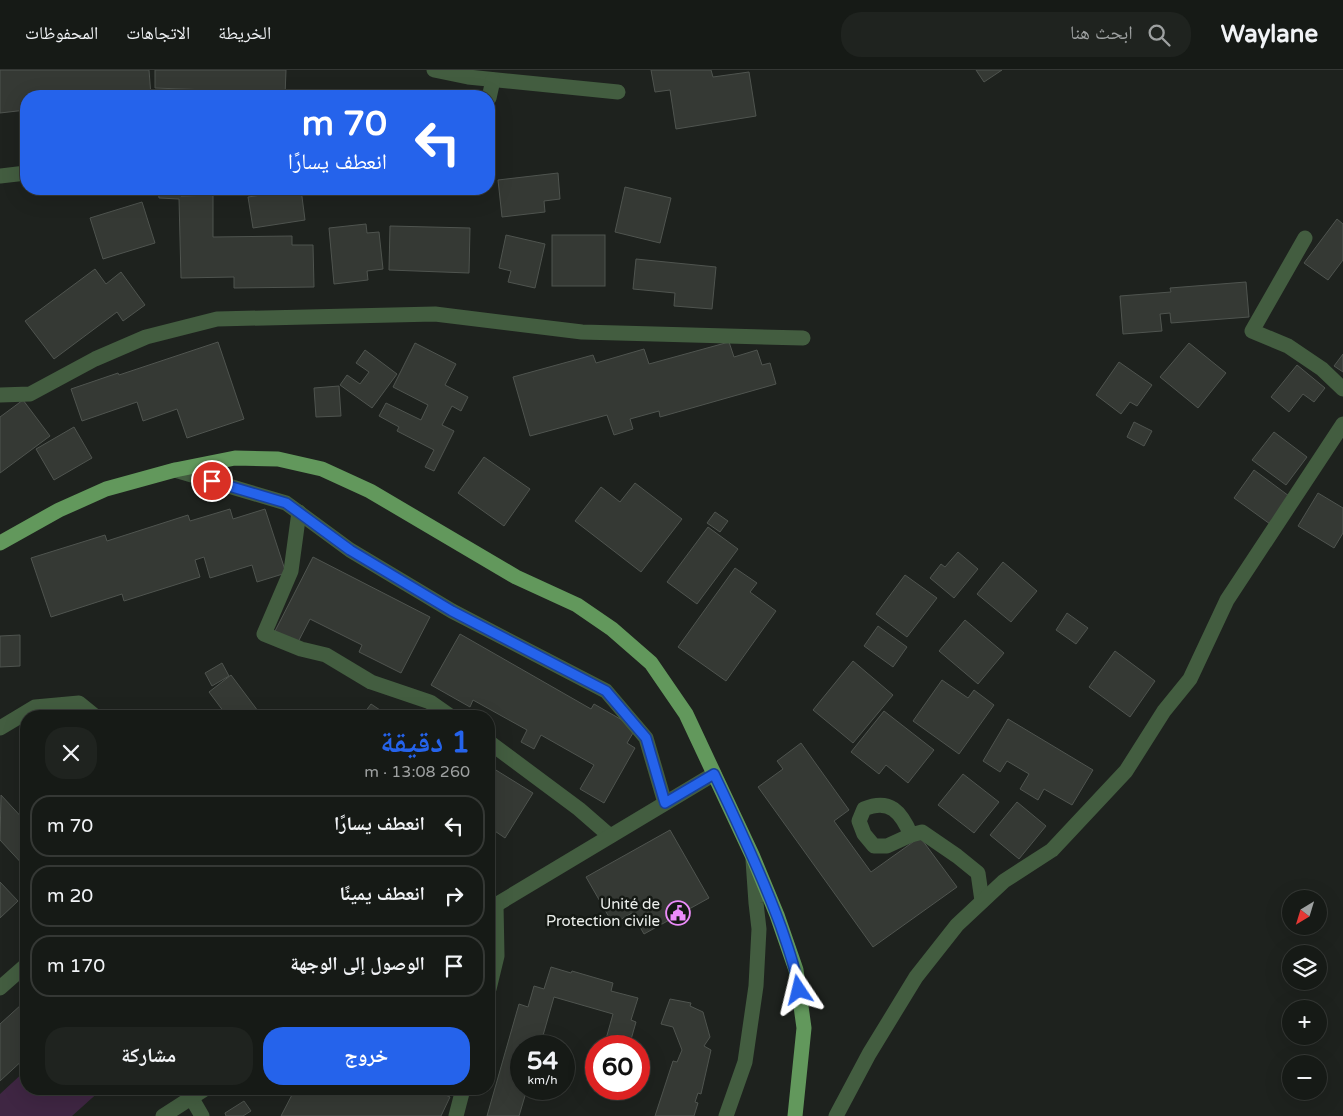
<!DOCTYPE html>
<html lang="ar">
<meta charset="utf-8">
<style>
body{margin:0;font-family:"Varela Round","Noto Naskh Arabic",sans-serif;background:#1f231f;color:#f1f3f6;direction:rtl;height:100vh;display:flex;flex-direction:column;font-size:19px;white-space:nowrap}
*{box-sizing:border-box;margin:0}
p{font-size:16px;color:#9ea1a1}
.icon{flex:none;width:28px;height:28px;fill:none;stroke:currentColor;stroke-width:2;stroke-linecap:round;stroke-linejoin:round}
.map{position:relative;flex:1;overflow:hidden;direction:ltr}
.details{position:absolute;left:20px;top:640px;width:475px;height:385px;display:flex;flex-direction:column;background:#161a16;border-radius:20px;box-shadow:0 5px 20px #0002,0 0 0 1px #353835;direction:rtl}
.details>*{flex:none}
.hud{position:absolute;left:20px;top:20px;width:475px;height:105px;border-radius:20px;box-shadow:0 5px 20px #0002,0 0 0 1px #353835;direction:rtl;background:#2563eb;color:#fff;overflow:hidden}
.needle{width:32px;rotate:218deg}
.tools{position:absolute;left:1282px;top:820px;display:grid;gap:10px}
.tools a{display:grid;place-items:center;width:45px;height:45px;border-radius:50%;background:#161a16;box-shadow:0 5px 20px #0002,0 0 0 1px #353835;font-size:25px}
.speed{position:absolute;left:510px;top:965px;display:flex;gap:10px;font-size:25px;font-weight:700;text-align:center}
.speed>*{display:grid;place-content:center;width:65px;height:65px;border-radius:50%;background:#161a16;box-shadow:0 5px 20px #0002,0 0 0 1px #353835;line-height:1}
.speed small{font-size:12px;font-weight:400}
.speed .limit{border:8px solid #d22;background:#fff;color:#111}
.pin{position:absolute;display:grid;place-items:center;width:42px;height:42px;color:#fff;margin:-21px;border:2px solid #fff;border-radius:50%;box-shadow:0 1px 5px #0007}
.me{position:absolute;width:55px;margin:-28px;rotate:350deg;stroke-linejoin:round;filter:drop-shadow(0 0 4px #0008)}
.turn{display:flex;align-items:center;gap:18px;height:105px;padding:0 25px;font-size:22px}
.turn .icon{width:65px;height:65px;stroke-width:2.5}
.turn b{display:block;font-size:35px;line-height:42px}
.round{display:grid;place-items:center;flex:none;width:52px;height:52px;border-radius:20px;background:#1f231f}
.headline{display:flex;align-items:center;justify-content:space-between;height:85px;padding:0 25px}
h1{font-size:30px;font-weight:700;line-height:38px;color:#2563eb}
.action{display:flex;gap:10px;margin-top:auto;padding:10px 25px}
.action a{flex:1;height:58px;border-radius:20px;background:#2563eb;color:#fff;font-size:20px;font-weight:700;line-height:58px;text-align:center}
.action a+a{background:#1f231f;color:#f1f3f6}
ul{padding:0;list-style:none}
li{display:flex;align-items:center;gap:15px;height:62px;margin:0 10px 8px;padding:0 15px;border:2px solid #353835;border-radius:20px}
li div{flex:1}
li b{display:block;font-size:19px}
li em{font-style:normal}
header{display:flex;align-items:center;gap:30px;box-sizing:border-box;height:70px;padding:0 25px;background:#161a16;border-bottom:1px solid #353835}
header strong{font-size:24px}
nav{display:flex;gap:28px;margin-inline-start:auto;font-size:18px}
.search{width:350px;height:45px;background:#1f231f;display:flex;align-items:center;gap:12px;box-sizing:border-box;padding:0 18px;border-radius:20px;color:#9ea1a1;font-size:19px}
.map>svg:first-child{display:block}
.green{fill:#3f2643}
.building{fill:#353934;stroke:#4f544f}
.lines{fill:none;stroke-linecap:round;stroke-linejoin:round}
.street{stroke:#435d40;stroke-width:15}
.primary{stroke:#62985c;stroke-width:15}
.route-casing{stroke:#184099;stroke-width:12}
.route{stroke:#2563eb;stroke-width:9}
.labels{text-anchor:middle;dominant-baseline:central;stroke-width:5;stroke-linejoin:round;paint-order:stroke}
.poi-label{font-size:15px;fill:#ecefec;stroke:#151914;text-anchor:end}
</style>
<header>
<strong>Waylane</strong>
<div class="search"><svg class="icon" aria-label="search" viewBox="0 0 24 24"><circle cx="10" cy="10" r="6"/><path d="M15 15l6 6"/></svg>ابحث هنا</div>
<nav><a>الخريطة</a><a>الاتجاهات</a><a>المحفوظات</a></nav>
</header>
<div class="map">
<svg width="1343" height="1046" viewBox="0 0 1343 1046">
<rect width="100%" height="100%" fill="#1e221e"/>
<polygon class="green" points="26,1000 26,1019 102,1019 72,1046 0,1046 0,1024"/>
<g class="building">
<polygon points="0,0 149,0 151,26 26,26 26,40 0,43"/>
<polygon points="155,0 286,0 285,26 208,26 208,20 155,18"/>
<polygon points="651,0 711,0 713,7 749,2 756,46 676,59 670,20 655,22"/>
<polygon points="976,0 1002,0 984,12"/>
<polygon points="558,103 560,129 544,131 545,142 502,147 498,110"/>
<polygon points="625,117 671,128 660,173 615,162"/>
<polygon points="158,119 180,119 181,126 213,125 213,167 292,166 292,175 313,175 314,217 234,218 234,207 181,208 179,129 159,128"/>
<polygon points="301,119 305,150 253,158 248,127"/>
<polygon points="142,132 155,173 103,189 90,148"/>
<polygon points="1337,149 1343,154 1343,190 1328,210 1304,193"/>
<polygon points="366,154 367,163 379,162 383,199 367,201 368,210 334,214 329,158"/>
<polygon points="390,156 470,158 469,203 389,200"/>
<polygon points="506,165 545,174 535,218 508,212 511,201 499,198"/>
<rect x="552" y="165" width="53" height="51"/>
<polygon points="636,189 716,197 712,239 674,236 675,223 633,219"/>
<polygon points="95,199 106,214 121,202 145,235 123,251 117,242 54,289 25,251"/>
<polygon points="1246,212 1249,247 1171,253 1170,243 1160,244 1162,261 1123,264 1120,226 1171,222 1170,218"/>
<polygon points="218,272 244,349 187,368 177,339 143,351 137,332 82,351 71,319 118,303 119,305"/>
<polygon points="729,272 734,287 757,280 762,295 770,293 776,314 660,347 659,341 630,349 633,359 614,365 607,345 530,366 513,307 593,285 596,293 644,279 649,294"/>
<polygon points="415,273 456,294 445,315 468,327 461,341 452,336 442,355 454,361 434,401 425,397 434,380 397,361 399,357 379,346 386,333 421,350 428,335 393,317"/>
<polygon points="1189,273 1226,303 1198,338 1160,307"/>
<polygon points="365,280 397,304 372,338 340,315 347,305 360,314 369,302 356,293"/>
<polygon points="1343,284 1343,302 1334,296"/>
<polygon points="1119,292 1152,315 1137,336 1130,332 1121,344 1096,325"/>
<polygon points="1297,295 1325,318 1314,332 1303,324 1289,342 1271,327"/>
<polygon points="339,316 341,346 316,347 314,318"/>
<polygon points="23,330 50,366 0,403 0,347"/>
<polygon points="1134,352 1152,361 1144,376 1127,367"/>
<polygon points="74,357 92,388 54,410 36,379"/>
<polygon points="1274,362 1307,387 1286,415 1252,390"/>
<polygon points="484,387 530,419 504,456 458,423"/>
<polygon points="1254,400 1289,426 1270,454 1234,428"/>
<polygon points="635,413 682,449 641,502 575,451 601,417 620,432"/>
<polygon points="1318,423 1343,438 1343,463 1334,478 1298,456"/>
<polygon points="230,439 233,449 265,439 286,503 257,512 252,495 210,508 204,487 195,490 200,507 124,531 122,524 51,547 31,488 105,465 107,471 188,445 190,451"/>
<polygon points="715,442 728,451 720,462 707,453"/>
<polygon points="708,457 738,479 697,534 667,512"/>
<polygon points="958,482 978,499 954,528 930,508 941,494 945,497"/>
<polygon points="313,487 430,547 401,603 359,582 362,575 310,549 297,574 274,563"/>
<polygon points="1003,492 1037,521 1011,552 977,524"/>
<polygon points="735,498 757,513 750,522 776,541 726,611 678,577"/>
<polygon points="905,505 937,528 907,567 876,544"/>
<polygon points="1067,543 1088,558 1076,574 1056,560"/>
<polygon points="965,550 1004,583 978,614 939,581"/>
<polygon points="878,556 907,577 893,597 864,576"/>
<polygon points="460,564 591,639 594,634 636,658 627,673 635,678 604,733 580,719 594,695 541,665 534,679 521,672 527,660 473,630 470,637 431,615"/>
<polygon points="20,565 20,596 0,597 0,566"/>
<polygon points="1115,581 1155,611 1130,647 1089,617"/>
<polygon points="853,591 893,625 853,673 813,640"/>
<polygon points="222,593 229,606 212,616 205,603"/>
<polygon points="231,605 261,645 259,646 227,646 209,622"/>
<polygon points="942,610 968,628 974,620 994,635 959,684 913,651"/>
<polygon points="371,634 389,646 362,646"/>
<polygon points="884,641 934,680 908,713 886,695 879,704 851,682"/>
<polygon points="1008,649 1093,700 1072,735 1044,719 1038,730 1020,719 1029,704 1007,691 1000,702 983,691"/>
<polygon points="801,673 849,740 834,751 871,802 920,767 957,817 873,877 758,717 783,699 777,691"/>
<polygon points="491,697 533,723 505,768 489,757 489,701"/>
<polygon points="963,704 999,732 974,763 938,735"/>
<polygon points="1,725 26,752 26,798 0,770"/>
<polygon points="1017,732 1046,756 1019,789 990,765"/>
<polygon points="670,760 709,828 644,864 632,843 613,854 586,807"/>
<polygon points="0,812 18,831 0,848"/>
<polygon points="551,897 571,903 572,901 613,913 611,921 638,928 631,950 636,952 630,973 635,975 634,976 604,976 613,944 554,927 540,976 521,976 521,1019 527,1019 519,1046 487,1046 519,934 528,937 534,916 544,919"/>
<polygon points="670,929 691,933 690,936 703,942 710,967 704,976 711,980 701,1024 698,1023 695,1032 698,1033 694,1046 655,1046 673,991 677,992 682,980 673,957 661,954"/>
<polygon points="22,934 26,939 26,987 0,1011 0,954"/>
<polygon points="295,1019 433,1019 450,1027 441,1046 281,1046"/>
<polygon points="244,1031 251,1041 243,1046 226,1046 225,1043"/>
</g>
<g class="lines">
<g class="street">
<polyline points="434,0 468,7 618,22"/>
<polyline points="489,28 493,10"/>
<polyline points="0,106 26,103"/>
<polyline points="1305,168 1252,261 1288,276 1322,299 1343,319"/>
<polyline points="0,325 30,324 95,289 146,267 217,249 435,244 582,262 803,268"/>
<polyline points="175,400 286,433 350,480 452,541 606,621 646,668 665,733"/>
<polyline points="299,442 291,501 264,564 301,579 326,585 371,612 430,632 450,646"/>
<polyline points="0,658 35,637 79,633 95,646"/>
<polyline points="489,672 579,739 610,766"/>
<path d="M911,765C901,742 890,728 864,739L859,751L864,764L874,776H887L911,765L922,762L957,786L978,803L982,831"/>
<polyline points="489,839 714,704"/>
<polyline points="0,918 26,895"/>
<polyline points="489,919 497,886 496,835"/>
<polyline points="191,1027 202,1046"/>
<polyline points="163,1046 205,1019"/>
<polyline points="456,1046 463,1019"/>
<polyline points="726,1046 745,992 756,916 759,859 756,833 753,790"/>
<polyline points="836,1046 869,984 916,907 957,855 1004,811 1052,780 1126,701 1164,641 1190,609 1227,530 1343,354"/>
</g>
<polyline class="primary" points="0,473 59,440 106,419 175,400 235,388 278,389 322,399 370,421 516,507 577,535 612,559 651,593 686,644 753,787 777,845 796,900 804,958 795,1046"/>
</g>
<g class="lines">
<g class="route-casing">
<path id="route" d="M212,411L286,433L350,480L452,541L606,621L646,668L665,733L714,704C738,754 762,805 781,857C788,878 796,898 799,920"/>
</g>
<use href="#route" class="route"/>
</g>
<defs>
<g id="civic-ring" transform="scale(1.25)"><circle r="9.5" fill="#151914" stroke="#ec8cfa" stroke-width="1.5"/><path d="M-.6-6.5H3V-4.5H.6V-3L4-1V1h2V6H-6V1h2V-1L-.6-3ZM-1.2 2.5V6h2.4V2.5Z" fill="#ec8cfa"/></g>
</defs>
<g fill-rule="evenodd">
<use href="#civic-ring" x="678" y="843"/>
</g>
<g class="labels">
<g class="poi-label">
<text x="660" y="834">Unité de<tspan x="660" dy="17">Protection civile</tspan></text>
</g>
</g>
</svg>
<div class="tools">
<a><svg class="needle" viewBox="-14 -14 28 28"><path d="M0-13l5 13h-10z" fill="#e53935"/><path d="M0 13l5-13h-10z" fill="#9ea1a1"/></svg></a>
<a><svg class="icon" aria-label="layers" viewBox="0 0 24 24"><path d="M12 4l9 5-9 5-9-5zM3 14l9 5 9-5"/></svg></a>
<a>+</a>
<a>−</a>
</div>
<div class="speed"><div>54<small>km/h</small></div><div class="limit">60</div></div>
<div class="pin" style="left:212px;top:411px;background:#d93025"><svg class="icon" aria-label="arrive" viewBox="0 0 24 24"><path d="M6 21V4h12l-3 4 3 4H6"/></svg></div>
<svg class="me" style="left:799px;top:920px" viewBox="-20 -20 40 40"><path d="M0-17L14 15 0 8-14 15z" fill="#2563eb" stroke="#fff" stroke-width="4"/></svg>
<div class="hud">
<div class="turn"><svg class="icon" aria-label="left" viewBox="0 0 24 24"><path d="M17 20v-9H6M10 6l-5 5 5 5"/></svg><div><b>70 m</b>انعطف يسارًا</div></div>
</div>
<section class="details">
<div class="headline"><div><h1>1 دقيقة</h1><p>260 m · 13:08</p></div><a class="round"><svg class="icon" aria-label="close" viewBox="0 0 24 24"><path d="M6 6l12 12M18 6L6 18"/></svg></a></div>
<ul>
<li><svg class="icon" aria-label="left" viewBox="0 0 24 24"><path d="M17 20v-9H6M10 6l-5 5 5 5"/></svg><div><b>انعطف يسارًا</b></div><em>70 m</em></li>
<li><svg class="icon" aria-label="right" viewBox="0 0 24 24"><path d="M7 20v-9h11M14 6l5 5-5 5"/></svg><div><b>انعطف يمينًا</b></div><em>20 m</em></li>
<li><svg class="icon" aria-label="arrive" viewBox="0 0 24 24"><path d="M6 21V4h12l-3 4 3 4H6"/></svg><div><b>الوصول إلى الوجهة</b></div><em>170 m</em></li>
</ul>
<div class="action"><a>خروج</a><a>مشاركة</a></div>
</section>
</div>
